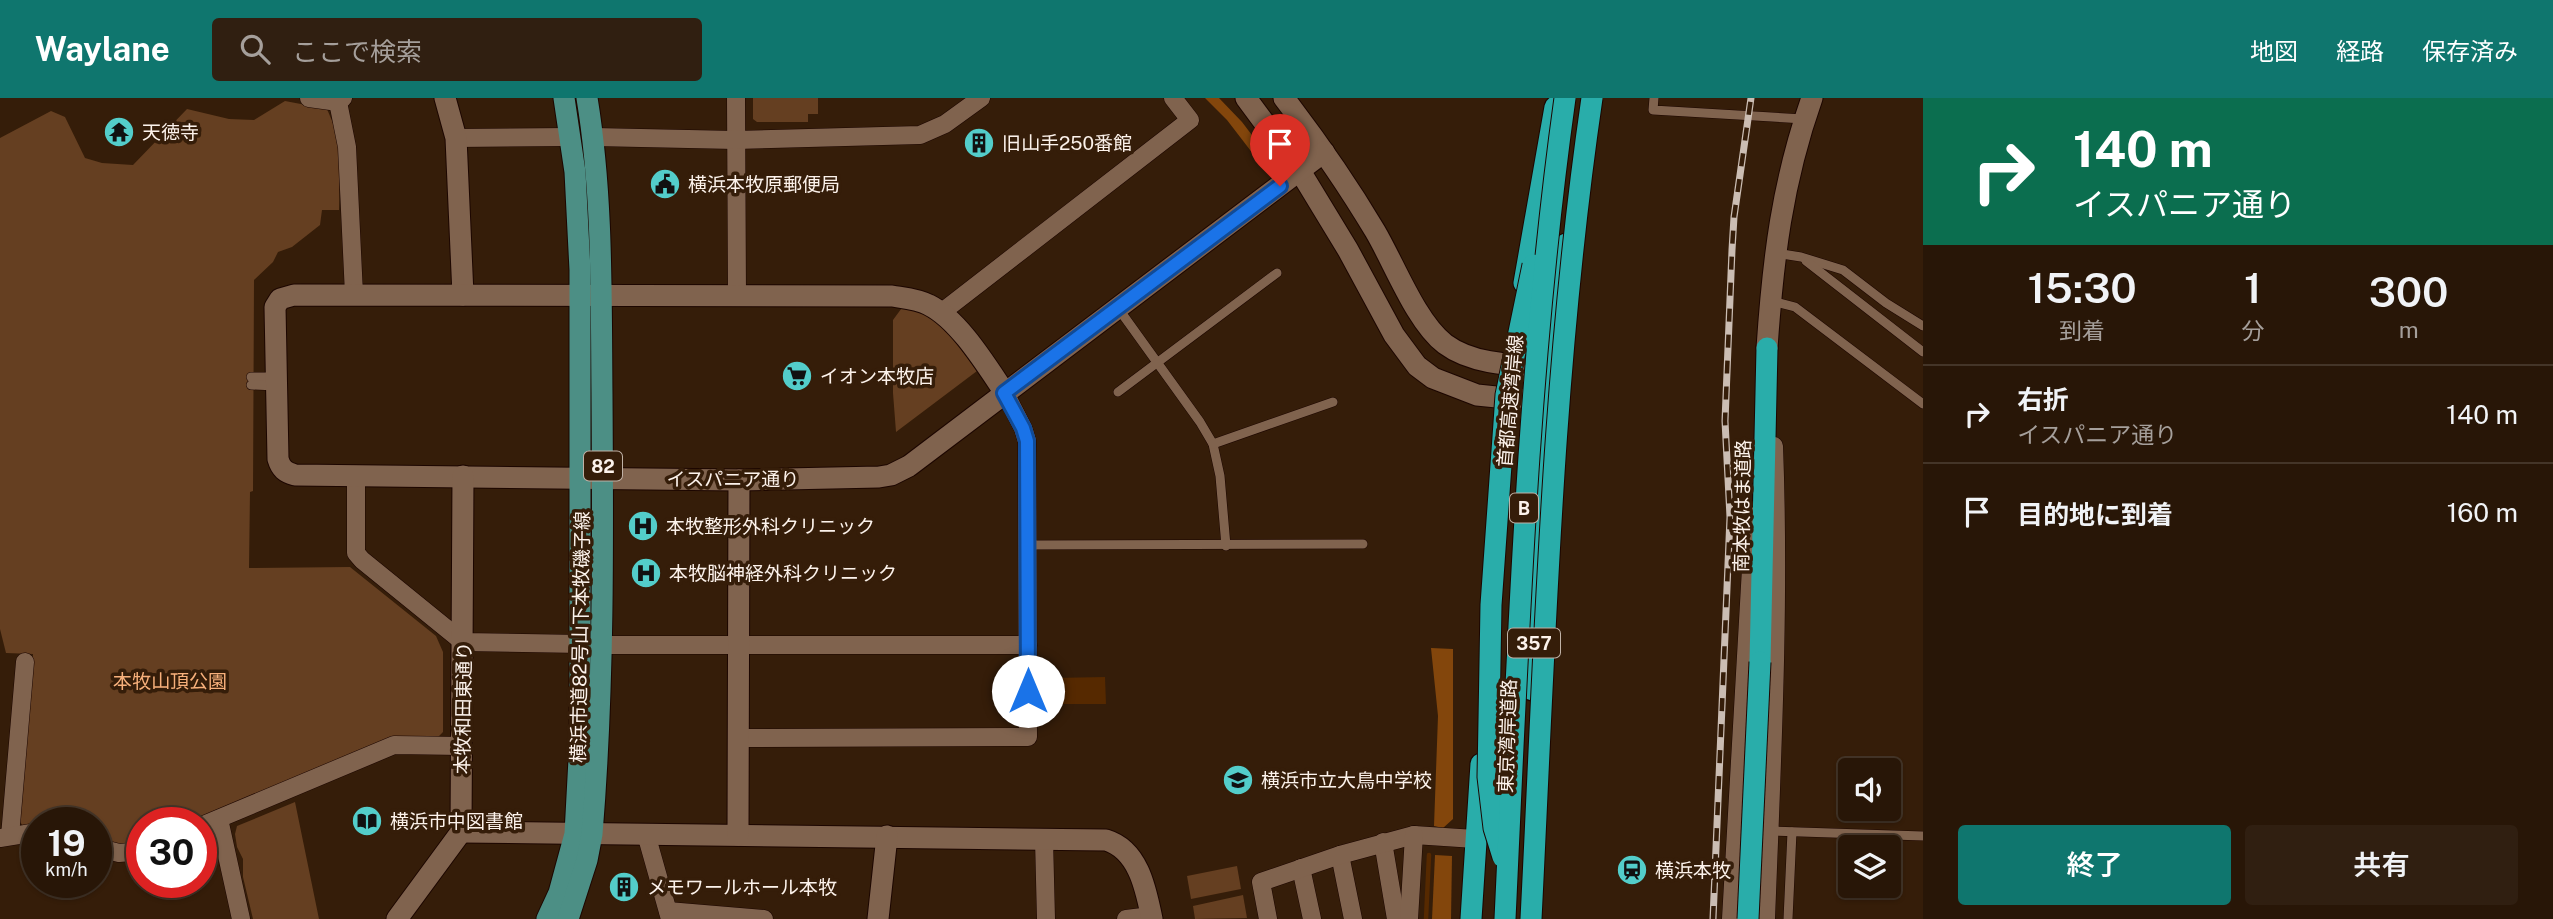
<!DOCTYPE html>
<html lang="ja">
<meta charset="utf-8">
<style>
body{margin:0;font-family:"Public Sans","Noto Sans JP",sans-serif;background:#301f11;color:#f1f3f6;height:100vh;display:flex;flex-direction:column;font-size:26px;white-space:nowrap}
*{box-sizing:border-box;margin:0}
p{font-size:23px;color:#a59f9b}
.icon{flex:none;width:38px;height:38px;fill:none;stroke:currentColor;stroke-width:2;stroke-linecap:round;stroke-linejoin:round}
.map{position:relative;flex:1;overflow:hidden}
.side{display:flex;flex-direction:column;background:#281607;width:630px}
.side>*{flex:none}
.top-card{background:#0b6e4f;color:#fff;overflow:hidden}
.tools{position:absolute;left:1838px;top:660px;display:grid;gap:14px}
.tools a{display:grid;place-items:center;width:63px;height:63px;border-radius:7px;background:#281607;box-shadow:0 2px 5px #0004,0 0 0 2px #443528;font-size:35px}
.speed{position:absolute;left:21px;top:709px;display:flex;gap:14px;font-size:35px;font-weight:700;text-align:center}
.speed>*{display:grid;place-content:center;width:91px;height:91px;border-radius:50%;background:#281607;box-shadow:0 2px 5px #0004,0 0 0 2px #443528;line-height:1}
.speed small{font-size:18px;font-weight:400}
.speed .limit{border:10px solid #d22;background:#fff;color:#111}
.pin{position:absolute;display:grid;place-items:center;width:60px;height:60px;color:#fff;margin:-72px -30px;border-radius:50% 50% 50% 0;rotate:-45deg;box-shadow:0 0 7px #0007}
.pin .icon{rotate:45deg}
.me{position:absolute;width:77px;margin:-38px;rotate:0deg;stroke-linejoin:round;filter:drop-shadow(0 0 5px #0008)}
.turn{display:flex;align-items:center;gap:24px;height:147px;padding:0 35px;font-size:32px}
.turn .icon{width:91px;height:91px;stroke-width:2.5}
.turn b{display:block;font-size:49px;line-height:60px}
.eta{display:flex;justify-content:space-evenly;align-items:center;height:119px;text-align:center}
.eta b{font-size:42px;font-weight:600;line-height:49px}
.cta{display:flex;gap:14px;margin-top:auto;padding:14px 35px}
.cta a{flex:1;height:80px;border-radius:7px;background:#0f766e;color:#fff;font-size:28px;font-weight:600;line-height:80px;text-align:center}
.cta a+a{background:#301f11;color:#f1f3f6}
ul{padding:0;list-style:none}
li{display:flex;align-items:center;gap:21px;height:98px;padding:0 35px;border-top:2px solid #443528}
li div{flex:1}
li b{display:block;font-size:26px}
li em{font-style:normal}
header{display:flex;align-items:center;gap:42px;box-sizing:border-box;height:98px;padding:0 35px;background:#0f766e;color:#fff}
header strong{font-size:33px}
nav{display:flex;gap:38px;margin-inline-start:auto;font-size:24px}
.search{width:490px;height:63px;background:#301f11;display:flex;align-items:center;gap:18px;box-sizing:border-box;padding:0 24px;border-radius:7px;color:#a59f9b;font-size:26px}
main{display:flex;flex:1;min-height:0}
.map>svg:first-child{display:block}
.green{fill:#653f21}
.forest{fill:#83460c}
.water{fill:#562900}
.lines{fill:none;stroke-linecap:round;stroke-linejoin:round}
.stream{stroke:#562900;stroke-width:4.5}
.lane-casing{stroke:#1c0600;stroke-width:10}
.street-casing{stroke:#1c0600;stroke-width:19}
.secondary-casing{stroke:#1c0600;stroke-width:23}
.primary-casing{stroke:#1c0600;stroke-width:23}
.highway-casing{stroke:#1c0600;stroke-width:23}
.lane{stroke:#80634e;stroke-width:9}
.street{stroke:#80634e;stroke-width:18}
.secondary{stroke:#80634e;stroke-width:21}
.primary{stroke:#4c8f85;stroke-width:21}
.highway{stroke:#29adaa;stroke-width:21}
.rail-casing{stroke:#cbbdb3;stroke-width:7}
.rail{stroke:#351d09;stroke-width:4.5;stroke-dasharray:13;stroke-linecap:butt}
.highway-bridge-casing{stroke:#1c0600;stroke-width:23;stroke-linecap:butt}
.highway-bridge{stroke:#29adaa;stroke-width:21}
.route-casing{stroke:#114b97;stroke-width:18}
.route{stroke:#1a73e8;stroke-width:12}
.labels{text-anchor:middle;dominant-baseline:central;stroke-width:7;stroke-linejoin:round;paint-order:stroke}
.shield{fill:#351d09;stroke:#c0b2a7;stroke-width:2}
.shield-label{font-size:18px;font-weight:bold;fill:#fcf2eb}
.poi-label{font-size:19px;fill:#fcf2eb;stroke:#351d09;text-anchor:start}
.street-label{font-size:19px;fill:#fcf2eb;stroke:#351d09}
.park-label{font-size:19px;fill:#f7b07b;stroke:#351d09}
</style>
<header>
<strong>Waylane</strong>
<div class="search"><svg class="icon" aria-label="search" viewBox="0 0 24 24"><circle cx="10" cy="10" r="6"/><path d="M15 15l6 6"/></svg>ここで検索</div>
<nav><a>地図</a><a>経路</a><a>保存済み</a></nav>
</header>
<main>
<div class="map">
<svg width="1923" height="821" viewBox="0 0 1923 821">
<rect width="100%" height="100%" fill="#351d09"/>
<g class="green">
<polygon points="753,0 818,0 818,16 808,16 808,24 757,24 753,21"/>
<polygon points="285,3 327,11 340,42 339,112 322,112 320,127 292,149 278,154 273,164 254,182 253,393 250,394 249,470 350,469 436,538 443,554 443,634 438,639 390,641 191,724 142,724 142,745 120,748 96,741 96,724 37,724 37,728 23,728 20,724 33,556 6,555 0,531 0,40 51,13 65,19 85,60 102,65 133,67 187,11 229,21 254,22"/>
<path d="M904,207C941,220 954,242 977,273L896,334L893,295V222Z"/>
<polygon points="295,704 319,821 253,821 243,779 243,761 237,749 235,736 237,728"/>
<polygon points="1237,768 1241,791 1191,801 1187,778"/>
<polygon points="1243,797 1247,820 1195,821 1193,808"/>
</g>
<g class="forest">
<polygon points="1205,0 1219,0 1242,24 1264,53 1264,58 1257,61 1227,22"/>
<polygon points="1431,550 1453,551 1453,721 1443,730 1434,728 1438,618"/>
<polygon points="1435,757 1452,758 1451,821 1432,821"/>
</g>
<polygon class="water" points="1105,579 1106,606 1053,606 1053,580"/>
<g class="lines">
<polyline class="stream" points="1426,821 1429,757"/>
<g class="lane-casing">
<g id="lane">
<polyline points="1654,0 1653,12 1804,21"/>
<polyline points="1776,155 1801,159 1843,172 1886,205 1923,228"/>
<polyline points="1806,163 1923,254"/>
<polyline points="1772,203 1795,209 1923,306"/>
<polyline points="1118,210 1200,324 1213,346 1220,378 1226,448"/>
<polyline points="251,279 276,279"/>
<polyline points="251,287 276,288"/>
<polyline points="1118,294 1277,175"/>
<polyline points="1213,346 1333,304"/>
<polyline points="1028,447 1363,446"/>
<polyline points="1769,733 1923,738"/>
<polyline points="1788,821 1792,734"/>
</g>
</g>
<g class="street-casing">
<g id="street">
<polyline points="309,0 338,4 343,0"/>
<polyline points="332,0 338,4 347,49 354,196"/>
<polyline points="736,0 737,198"/>
<polyline points="594,39 735,42 920,37 945,26 981,0"/>
<polyline points="456,40 570,39"/>
<polyline points="942,214 1190,22 1173,0"/>
<polyline points="356,377 356,455 362,462 463,544 582,546"/>
<polyline points="602,547 1028,547"/>
<polyline points="739,640 1028,639 1027,343 1023,330 1005,295"/>
<polyline points="219,721 241,821"/>
<polyline points="201,728 394,647 462,648"/>
<polyline points="646,736 670,821"/>
<polyline points="10,738 25,564"/>
<polyline points="0,740 37,734"/>
<polyline points="1044,741 1046,821"/>
<polyline points="1383,744 1396,821"/>
<polyline points="96,749 119,755 142,753"/>
<polyline points="1340,757 1353,821"/>
<polyline points="1301,770 1312,821"/>
<polyline points="668,813 764,821"/>
<polyline points="1126,821 1151,818"/>
<polyline points="1268,821 1261,784 1340,757 1414,737 1475,741"/>
<polyline points="1409,821 1414,737"/>
<polyline points="1731,821 1754,418"/>
<path d="M1766,821C1772,663 1780,506 1774,348"/>
</g>
</g>
<g class="secondary-casing">
<g id="secondary">
<polyline points="445,0 456,40 463,197"/>
<polyline points="1246,0 1300,73 1348,152 1394,237 1417,268 1433,280 1477,297 1546,304"/>
<path d="M1284,0C1317,43 1347,86 1375,133C1394,165 1416,224 1445,246C1473,267 1515,267 1548,269"/>
<path d="M1767,250C1773,161 1782,85 1812,0"/>
<path d="M1005,295C986,267 959,222 929,207C918,201 904,200 892,198L294,197L280,201L275,209L278,361C281,371 285,374 295,377L739,382L879,379L891,377L909,368L1324,54"/>
<path d="M461,734L1106,742C1139,752 1146,792 1152,821"/>
<polyline points="738,737 739,382"/>
<polyline points="397,821 461,734 463,378"/>
<polyline points="878,821 887,738"/>
</g>
</g>
<g class="primary-casing">
<g id="primary">
<polyline points="547,821 559,795 575,736 580,642 580,172 575,74 564,0"/>
<path d="M568,821L587,762L592,736C604,590 603,443 602,296C601,198 603,97 587,0"/>
</g>
</g>
<g class="highway-casing">
<g id="highway">
<polyline points="1524,185 1555,9"/>
<polyline points="1760,564 1767,250"/>
<polyline points="1532,592 1548,269 1556,193 1566,146"/>
<polyline points="1471,821 1481,666"/>
</g>
</g>
<use href="#lane" class="lane"/>
<use href="#street" class="street"/>
<use href="#secondary" class="secondary"/>
<use href="#primary" class="primary"/>
<use href="#highway" class="highway"/>
<g class="rail-casing">
<polyline id="rail" points="1713,821 1730,419 1725,323 1732,152 1734,119 1751,0"/>
</g>
<use href="#rail" class="rail"/>
<g class="highway-bridge-casing">
<g id="highway-bridge">
<polyline points="1503,759 1494,730 1488,679 1491,507 1506,297 1533,167"/>
<path d="M1505,821C1518,547 1527,272 1565,0"/>
<path d="M1531,821C1545,547 1552,272 1592,0"/>
<polyline points="1748,821 1760,564"/>
</g>
</g>
<use href="#highway-bridge" class="highway-bridge"/>
</g>
<g class="lines">
<g class="route-casing">
<polyline id="route" points="1028,593 1027,343 1023,330 1004,295 1280,88"/>
</g>
<use href="#route" class="route"/>
</g>
<defs>
<g id="temple-disc" transform="scale(1.575)"><circle r="9.5" fill="#53cdca" stroke="#351d09"/><path d="M0-6L5-2H3V0L6.5 2.5H4V6H1.5V3h-3V6H-4V2.5H-6.5L-3 0V-2H-5Z" fill="#111"/></g>
<g id="building-disc" transform="scale(1.575)"><circle r="9.5" fill="#53cdca" stroke="#351d09"/><path d="M-4-6H4V6H1V3H-1V6H-4ZM-2.5-4.3h1.7v1.8h-1.7ZM.8-4.3h1.7v1.8H.8ZM-2.5-1h1.7V.8h-1.7ZM.8-1h1.7V.8H.8Z" fill="#111"/></g>
<g id="civic-disc" transform="scale(1.575)"><circle r="9.5" fill="#53cdca" stroke="#351d09"/><path d="M-.6-6.5H3V-4.5H.6V-3L4-1V1h2V6H-6V1h2V-1L-.6-3ZM-1.2 2.5V6h2.4V2.5Z" fill="#111"/></g>
<g id="supermarket-disc" transform="scale(1.575)"><circle r="9.5" fill="#53cdca" stroke="#351d09"/><path d="M-6-5.5h2.5l.6 2H6L4.5 2H-2.5L-4.4-4H-6ZM-1.5 3.2a1.3 1.3 0 1 0 .1 0ZM3 3.2a1.3 1.3 0 1 0 .1 0Z" fill="#111"/></g>
<g id="hospital-disc" transform="scale(1.575)"><circle r="9.5" fill="#53cdca" stroke="#351d09"/><path d="M-5-5h3v3.5h4V-5h3V5h-3V1.5h-4V5h-3Z" fill="#111"/></g>
<g id="school-disc" transform="scale(1.575)"><circle r="9.5" fill="#53cdca" stroke="#351d09"/><path d="M0-5L7-2L0 1L-7-2ZM-4 1L0 2.5L4 1V4Q0 6-4 4Z" fill="#111"/></g>
<g id="library-disc" transform="scale(1.575)"><circle r="9.5" fill="#53cdca" stroke="#351d09"/><path d="M-6-4Q-3-5.5-.7-3.5V5Q-3 3-6 4ZM6-4Q3-5.5 .7-3.5V5Q3 3 6 4Z" fill="#111"/></g>
<g id="station-disc" transform="scale(1.575)"><circle r="9.5" fill="#53cdca" stroke="#351d09"/><path d="M-3-6H3Q5-6 5-4V2Q5 4 3 4L4.5 6H3L1.5 4h-3L-3 6H-4.5L-3 4Q-5 4-5 2V-4Q-5-6-3-6ZM-3.5-4v3h7v-3ZM-3.5 1v1.5H-2V1ZM2 1v1.5H3.5V1Z" fill="#111"/></g>
</defs>
<g fill-rule="evenodd">
<use href="#temple-disc" x="119" y="34"/>
<use href="#building-disc" x="979" y="45"/>
<use href="#civic-disc" x="665" y="86"/>
<use href="#supermarket-disc" x="797" y="278"/>
<use href="#hospital-disc" x="643" y="428"/>
<use href="#hospital-disc" x="646" y="475"/>
<use href="#school-disc" x="1238" y="682"/>
<use href="#library-disc" x="367" y="723"/>
<use href="#station-disc" x="1632" y="772"/>
<use href="#building-disc" x="624" y="789"/>
</g>
<g class="labels">
<g class="shield">
<rect x="584" y="353.5" width="38" height="29" rx="5"/>
<rect x="1510" y="395.5" width="28" height="29" rx="5"/>
<rect x="1508" y="530.5" width="52" height="29" rx="5"/>
</g>
<g class="shield-label">
<text x="603" y="368">82</text>
<text x="1524" y="410">B</text>
<text x="1534" y="545">357</text>
</g>
<g class="poi-label">
<text x="142" y="34">天徳寺</text>
<text x="1002" y="45">旧山手250番館</text>
<text x="688" y="86">横浜本牧原郵便局</text>
<text x="820" y="278">イオン本牧店</text>
<text x="666" y="428">本牧整形外科クリニック</text>
<text x="669" y="475">本牧脳神経外科クリニック</text>
<text x="1261" y="682">横浜市立大鳥中学校</text>
<text x="390" y="723">横浜市中図書館</text>
<text x="1655" y="772">横浜本牧</text>
<text x="647" y="789">メモワールホール本牧</text>
</g>
<g class="street-label">
<text transform="translate(1510 303) rotate(-85)">首都高速湾岸線</text>
<text x="733" y="381">イスパニア通り</text>
<text transform="translate(1742 408) rotate(-89)">南本牧はま道路</text>
<text transform="translate(580 539) rotate(-89)">横浜市道82号山下本牧磯子線</text>
<text transform="translate(463 610) rotate(-89)">本牧和田東通り</text>
<text transform="translate(1507 638) rotate(-88)">東京湾岸道路</text>
</g>
<g class="park-label">
<text x="170" y="583">本牧山頂公園</text>
</g>
</g>
</svg>
<div class="tools">
<a><svg class="icon" aria-label="sound" viewBox="0 0 24 24"><path d="M4 9h4l5-4v14l-5-4H4zM17 9q2 3 0 6"/></svg></a>
<a><svg class="icon" aria-label="layers" viewBox="0 0 24 24"><path d="M12 4l9 5-9 5-9-5zM3 14l9 5 9-5"/></svg></a>
</div>
<div class="speed"><div>19<small>km/h</small></div><div class="limit">30</div></div>
<div class="pin" style="left:1280px;top:88px;background:#d93025"><svg class="icon" aria-label="arrive" viewBox="0 0 24 24"><path d="M6 21V4h12l-3 4 3 4H6"/></svg></div>
<svg class="me" style="left:1028px;top:593px" viewBox="-20 -20 40 40"><circle r="19" fill="#fff"/><path d="M0-13L10 11 0 6-10 11z" fill="#1a73e8"/></svg>
</div>
<section class="side">
<div class="top-card">
<div class="turn"><svg class="icon" aria-label="right" viewBox="0 0 24 24"><path d="M7 20v-9h11M14 6l5 5-5 5"/></svg><div><b>140 m</b>イスパニア通り</div></div>
</div>
<div class="eta">
<div><b>15:30</b><p>到着</p></div>
<div><b>1</b><p>分</p></div>
<div><b>300</b><p>m</p></div>
</div>
<ul>
<li><svg class="icon" aria-label="right" viewBox="0 0 24 24"><path d="M7 20v-9h11M14 6l5 5-5 5"/></svg><div><b>右折</b><p>イスパニア通り</p></div><em>140 m</em></li>
<li><svg class="icon" aria-label="arrive" viewBox="0 0 24 24"><path d="M6 21V4h12l-3 4 3 4H6"/></svg><div><b>目的地に到着</b></div><em>160 m</em></li>
</ul>
<div class="cta"><a>終了</a><a>共有</a></div>
</section>
</main>
